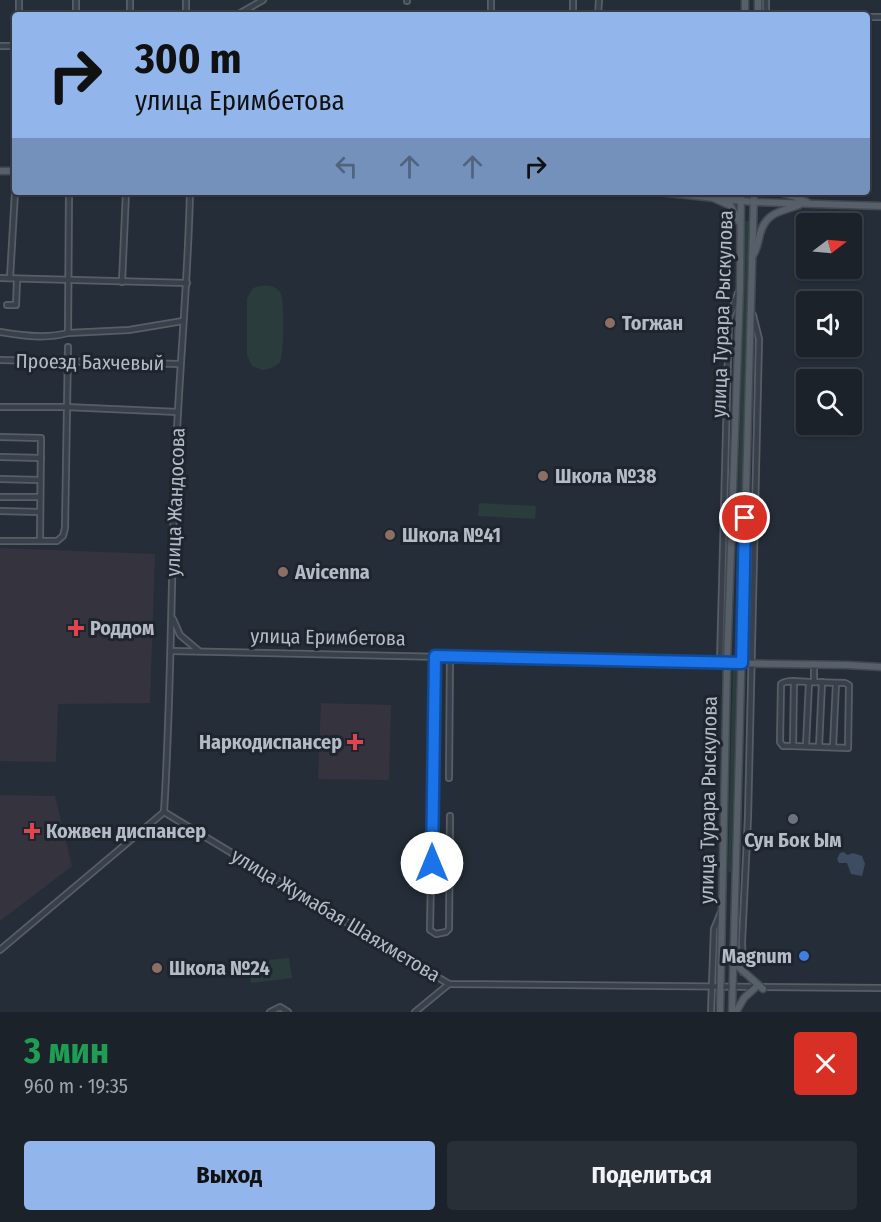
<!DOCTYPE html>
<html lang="ru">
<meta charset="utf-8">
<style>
body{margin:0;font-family:"Fira Sans Condensed",sans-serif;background:#292f36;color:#f1f3f6;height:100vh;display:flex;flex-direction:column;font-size:22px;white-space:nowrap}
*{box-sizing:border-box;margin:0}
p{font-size:20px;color:#a0a4a8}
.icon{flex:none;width:33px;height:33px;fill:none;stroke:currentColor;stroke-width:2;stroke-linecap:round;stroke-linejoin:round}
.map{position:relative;height:1012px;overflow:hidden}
.drawer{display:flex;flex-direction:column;background:#1c222a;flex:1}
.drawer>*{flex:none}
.top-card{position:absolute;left:12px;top:12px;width:858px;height:183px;border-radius:6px;box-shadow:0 2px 4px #0004,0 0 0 2px #3a3f47;background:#92b6eb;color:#111;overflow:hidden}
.needle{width:39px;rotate:74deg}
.fabs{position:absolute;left:796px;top:213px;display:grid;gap:12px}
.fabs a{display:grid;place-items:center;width:66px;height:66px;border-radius:6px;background:#1c222a;box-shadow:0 2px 4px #0004,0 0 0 2px #3a3f47;font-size:30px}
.pin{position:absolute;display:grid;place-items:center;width:51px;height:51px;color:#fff;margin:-26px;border:3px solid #fff;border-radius:50%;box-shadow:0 2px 6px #0007}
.me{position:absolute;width:66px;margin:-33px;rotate:0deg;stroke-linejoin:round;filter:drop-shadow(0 0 4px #0008)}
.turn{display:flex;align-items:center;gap:21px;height:126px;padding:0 24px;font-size:27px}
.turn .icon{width:78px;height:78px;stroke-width:2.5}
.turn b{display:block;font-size:42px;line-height:51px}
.lanes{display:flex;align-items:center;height:57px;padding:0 24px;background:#0003;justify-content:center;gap:30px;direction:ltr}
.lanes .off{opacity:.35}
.round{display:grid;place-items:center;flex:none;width:63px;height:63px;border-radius:6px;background:#292f36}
.head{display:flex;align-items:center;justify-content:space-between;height:102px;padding:0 24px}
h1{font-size:36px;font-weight:700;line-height:45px;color:#1e9e55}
.button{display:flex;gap:12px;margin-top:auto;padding:12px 24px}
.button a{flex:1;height:69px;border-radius:6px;background:#92b6eb;color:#111;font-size:24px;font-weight:700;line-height:69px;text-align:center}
.button a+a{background:#292f36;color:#f1f3f6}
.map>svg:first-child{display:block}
.medical{fill:#34333e}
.green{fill:#2a3c3b}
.water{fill:#3d4c60}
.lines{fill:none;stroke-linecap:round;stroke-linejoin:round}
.minor-casing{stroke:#575e67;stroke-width:8}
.major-casing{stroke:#424952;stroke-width:9}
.minor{stroke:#384049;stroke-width:4.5}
.major{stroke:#575f69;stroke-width:6}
.route-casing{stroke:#114b97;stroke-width:15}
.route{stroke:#1a73e8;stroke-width:10}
.education-dot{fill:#8d6e63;stroke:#1e252e;stroke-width:2}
.health-dot{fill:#e0444e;stroke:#1e252e;stroke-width:2}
.worship-dot{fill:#6b7280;stroke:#1e252e;stroke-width:2}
.shop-dot{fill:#3f7fe0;stroke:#1e252e;stroke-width:2}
.labels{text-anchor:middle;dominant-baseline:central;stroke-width:6;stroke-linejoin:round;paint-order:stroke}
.street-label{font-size:20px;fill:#b4bbc5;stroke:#1e252e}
.poi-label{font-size:20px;font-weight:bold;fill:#b4bbc5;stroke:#1e252e;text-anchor:start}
</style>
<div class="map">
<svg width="881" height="1012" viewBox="0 0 881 1012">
<rect width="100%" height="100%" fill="#252e38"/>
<g class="medical">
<polygon points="0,548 155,554 150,703 58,704 56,762 0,761"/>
<polygon points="321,703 391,705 389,780 318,779"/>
<polygon points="0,795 55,796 72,866 0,921"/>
</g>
<g class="green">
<polygon points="745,221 749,221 740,580 736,580"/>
<path d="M259,286C266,285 275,285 280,292C285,298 284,355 280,362C276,367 269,369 263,370L252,366L247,355V298L253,288Z"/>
<polygon points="479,503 536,506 535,519 478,516"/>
<polygon points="733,667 737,667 731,872 728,872"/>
<polygon points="289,958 292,978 251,983 249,962"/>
</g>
<polygon class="water" points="844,852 847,855 853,853 862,856 865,864 862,876 851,874 847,863 839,863 837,859 840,853"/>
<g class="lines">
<g class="minor-casing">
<g id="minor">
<polyline points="76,0 76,15"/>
<polyline points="407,1 407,0"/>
<polyline points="19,15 19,0"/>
<polyline points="130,15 130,0"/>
<polyline points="186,15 186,0"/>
<polyline points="237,15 263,0"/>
<polyline points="491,15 491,0"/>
<polyline points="573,15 573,0"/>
<polyline points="598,15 599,0"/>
<polyline points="766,15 766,0"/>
<polyline points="867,17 881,17"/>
<polyline points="0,46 15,46"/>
<polyline points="0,278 187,283"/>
<polyline points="10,278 15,192"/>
<polyline points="122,282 126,192"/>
<polyline points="7,305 16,305 17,279"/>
<path d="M0,332C22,336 46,339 68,333L129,330L183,321"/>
<polyline points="68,333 69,192"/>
<polyline points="0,360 180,364"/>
<polyline points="0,407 66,407 178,412"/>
<polyline points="0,437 41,438 40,540"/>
<polyline points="0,457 41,458"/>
<polyline points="0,479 40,480"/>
<polyline points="0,497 40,497"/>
<polyline points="0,511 40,512"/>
<polyline points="0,541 57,541 63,536 65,528 68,347"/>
<polyline points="173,619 180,635 199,651"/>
<polyline points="171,651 720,663 729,318 738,293"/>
<polyline points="435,656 430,930 436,934 446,932 449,929 450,816"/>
<path d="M794,681L793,746H783L780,742L781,684C787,679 800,682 809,682"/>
<polyline points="814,682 814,665"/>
<polyline points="793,746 848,748 849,685 845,683 809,682 806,746"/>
<polyline points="819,747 822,682"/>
<polyline points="833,747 836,683"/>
<polyline points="449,778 450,656"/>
<polyline points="164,812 449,984 881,988"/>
<path d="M164,812C171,700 171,587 175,475C178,380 188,286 190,192"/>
<polyline points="0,950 164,812"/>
<polyline points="743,972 742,942 748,817 759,339 753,315"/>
<polyline points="270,1012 280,1007 288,1012"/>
<polyline points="415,1012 449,984"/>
<polyline points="711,1012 714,929 721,912"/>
</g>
</g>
<g class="major-casing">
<g id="major">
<polyline points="745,15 745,0"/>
<polyline points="758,15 758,0"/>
<polyline points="0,171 15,171"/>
<polyline points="658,192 753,202 881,206"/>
<polyline points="778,192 793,196 807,202"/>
<polyline points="713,198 731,206 739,222"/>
<path d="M752,257C757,250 758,243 760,234C766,212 780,212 799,205"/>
<polyline points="720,663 847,665 881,667"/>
<polyline points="734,963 763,989"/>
<polyline points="720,1012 727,663 740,287 741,192"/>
<polyline points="732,1012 754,192"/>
<polyline points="736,1012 744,998 755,988"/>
</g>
</g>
<use href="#minor" class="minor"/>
<use href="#major" class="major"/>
</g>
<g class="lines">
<g class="route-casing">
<polyline id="route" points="432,863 435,656 742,663 745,518"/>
</g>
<use href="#route" class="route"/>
</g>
<g class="education-dot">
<circle cx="610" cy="323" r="6"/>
<circle cx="543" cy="476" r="6"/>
<circle cx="390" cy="535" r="6"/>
<circle cx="283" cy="572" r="6"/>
<circle cx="157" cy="968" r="6"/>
</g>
<g class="health-dot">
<path d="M73 619h6v6h6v6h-6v6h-6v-6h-6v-6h6z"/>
<path d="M352 733h6v6h6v6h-6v6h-6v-6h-6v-6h6z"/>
<path d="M29 822h6v6h6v6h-6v6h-6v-6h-6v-6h6z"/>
</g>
<circle class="worship-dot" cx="793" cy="819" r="6"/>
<circle class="shop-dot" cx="804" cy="956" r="6"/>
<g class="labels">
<g class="street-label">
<text transform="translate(722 314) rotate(-88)">улица Турара Рыскулова</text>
<text transform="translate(90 362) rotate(1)">Проезд Бахчевый</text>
<text transform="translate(175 502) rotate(-88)">улица Жандосова</text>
<text transform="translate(328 637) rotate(1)">улица Еримбетова</text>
<text transform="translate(708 800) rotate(-89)">улица Турара Рыскулова</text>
<text transform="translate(336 915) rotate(31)">улица Жумабая Шаяхметова</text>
</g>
<g class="poi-label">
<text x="622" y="323">Тогжан</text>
<text x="555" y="476">Школа №38</text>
<text x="402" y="535">Школа №41</text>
<text x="295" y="572">Avicenna</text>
<text x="90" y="628">Роддом</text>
<text x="342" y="742" text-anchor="end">Наркодиспансер</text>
<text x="46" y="831">Кожвен диспансер</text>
<text x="793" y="840" text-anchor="middle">Сун Бок Ым</text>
<text x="792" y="956" text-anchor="end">Magnum</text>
<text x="169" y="968">Школа №24</text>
</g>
</g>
</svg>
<div class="fabs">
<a><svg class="needle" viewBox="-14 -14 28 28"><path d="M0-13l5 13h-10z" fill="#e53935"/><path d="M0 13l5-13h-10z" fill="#a0a4a8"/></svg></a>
<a><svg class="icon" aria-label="sound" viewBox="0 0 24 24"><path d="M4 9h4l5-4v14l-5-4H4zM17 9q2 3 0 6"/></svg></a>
<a><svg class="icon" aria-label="search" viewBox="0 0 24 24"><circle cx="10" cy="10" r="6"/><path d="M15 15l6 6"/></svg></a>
</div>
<div class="pin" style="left:745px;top:518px;background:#d93025"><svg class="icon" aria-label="arrive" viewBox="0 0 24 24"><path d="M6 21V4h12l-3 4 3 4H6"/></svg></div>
<svg class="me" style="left:432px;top:863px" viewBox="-20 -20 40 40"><circle r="19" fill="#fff"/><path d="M0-13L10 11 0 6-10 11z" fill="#1a73e8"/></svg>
<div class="top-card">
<div class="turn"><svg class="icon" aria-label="right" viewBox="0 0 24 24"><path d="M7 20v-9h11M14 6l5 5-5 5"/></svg><div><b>300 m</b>улица Еримбетова</div></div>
<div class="lanes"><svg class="icon off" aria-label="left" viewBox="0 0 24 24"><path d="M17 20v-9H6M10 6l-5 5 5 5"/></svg><svg class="icon off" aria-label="ahead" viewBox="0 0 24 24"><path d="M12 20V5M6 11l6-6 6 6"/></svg><svg class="icon off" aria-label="ahead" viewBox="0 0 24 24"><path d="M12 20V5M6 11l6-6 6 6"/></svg><svg class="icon" aria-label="right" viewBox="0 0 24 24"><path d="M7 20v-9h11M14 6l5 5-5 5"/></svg></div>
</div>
</div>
<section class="drawer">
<div class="head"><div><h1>3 мин</h1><p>960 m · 19:35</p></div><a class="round" style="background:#d93025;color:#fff"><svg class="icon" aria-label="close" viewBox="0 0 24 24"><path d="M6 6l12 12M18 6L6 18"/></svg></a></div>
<div class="button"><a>Выход</a><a>Поделиться</a></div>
</section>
